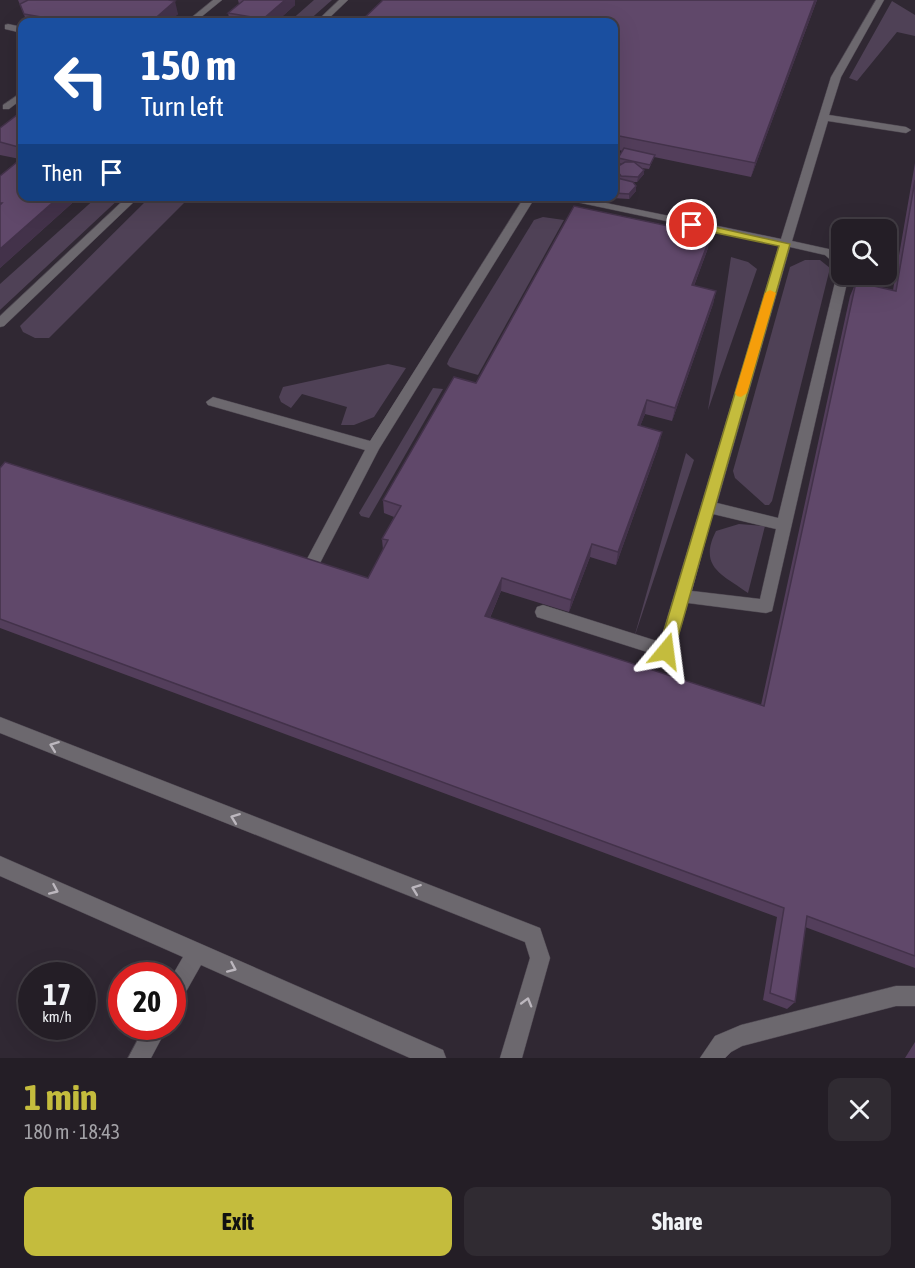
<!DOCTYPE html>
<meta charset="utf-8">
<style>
body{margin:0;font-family:"Asap Condensed",sans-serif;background:#302b32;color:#f1f3f6;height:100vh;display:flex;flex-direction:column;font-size:22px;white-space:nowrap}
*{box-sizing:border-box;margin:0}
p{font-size:20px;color:#a3a2a7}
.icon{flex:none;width:33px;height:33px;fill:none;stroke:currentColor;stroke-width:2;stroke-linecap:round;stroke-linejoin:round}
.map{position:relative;height:1058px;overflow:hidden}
.side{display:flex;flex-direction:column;background:#241e26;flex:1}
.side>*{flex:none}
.hud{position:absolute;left:18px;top:18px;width:600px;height:183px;border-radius:12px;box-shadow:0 6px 24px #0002,0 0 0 2px #413c43;background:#1a4fa0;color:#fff;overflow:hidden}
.buttons{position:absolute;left:831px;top:219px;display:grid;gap:12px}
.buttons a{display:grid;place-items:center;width:66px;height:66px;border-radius:12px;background:#241e26;box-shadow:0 6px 24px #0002,0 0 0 2px #413c43;font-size:30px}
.speed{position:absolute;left:18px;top:962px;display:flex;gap:12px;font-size:30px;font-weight:700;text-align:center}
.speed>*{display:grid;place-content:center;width:78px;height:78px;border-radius:50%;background:#241e26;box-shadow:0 6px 24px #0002,0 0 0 2px #413c43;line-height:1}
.speed small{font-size:15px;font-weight:400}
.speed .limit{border:9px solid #d22;background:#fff;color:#111}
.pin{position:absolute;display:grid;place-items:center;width:51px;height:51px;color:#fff;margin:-26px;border:3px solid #fff;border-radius:50%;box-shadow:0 2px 6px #0007}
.me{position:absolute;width:66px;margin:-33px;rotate:16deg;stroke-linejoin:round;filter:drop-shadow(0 0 4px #0008)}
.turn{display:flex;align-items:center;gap:21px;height:126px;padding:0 24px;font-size:27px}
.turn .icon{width:78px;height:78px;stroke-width:2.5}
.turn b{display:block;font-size:42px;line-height:51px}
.then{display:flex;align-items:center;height:57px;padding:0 24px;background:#0003;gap:12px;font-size:22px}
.round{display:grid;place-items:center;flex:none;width:63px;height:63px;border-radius:12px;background:#302b32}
.summary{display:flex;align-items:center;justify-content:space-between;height:102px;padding:0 24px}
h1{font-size:36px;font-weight:700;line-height:45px;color:#c4bc3d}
.action{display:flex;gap:12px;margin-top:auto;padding:12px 24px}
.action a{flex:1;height:69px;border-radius:12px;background:#c4bc3d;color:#111;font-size:24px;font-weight:700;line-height:69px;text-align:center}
.action a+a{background:#302b32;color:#f1f3f6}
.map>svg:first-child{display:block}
.green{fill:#4f4156}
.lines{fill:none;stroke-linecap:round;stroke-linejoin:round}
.minor-casing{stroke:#4d4650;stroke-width:1}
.minor{fill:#6c686e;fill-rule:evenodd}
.wall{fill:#533e5b}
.shaded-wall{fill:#43324a}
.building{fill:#60486a;stroke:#43324a;stroke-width:1.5}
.oneway{stroke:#bcb7be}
.route{fill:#c4bc3d;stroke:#7f7a28;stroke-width:1.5}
.slow{fill:#f59e0b}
</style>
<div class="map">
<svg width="915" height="1058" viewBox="0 0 915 1058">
<rect width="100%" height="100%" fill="#302833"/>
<g class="green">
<polygon points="314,0 332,0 307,22 289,22"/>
<polygon points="892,1 915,15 915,36 897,32 857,81 849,78"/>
<polygon points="97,197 121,197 0,310 0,284"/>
<polygon points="150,197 190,197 49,338 35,338 23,332 20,326"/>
<polygon points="543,217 564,220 478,375 450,367 447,364 449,359 534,220"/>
<polygon points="731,257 748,262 757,269 708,410"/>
<polygon points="805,260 820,260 830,268 772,501 769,505 765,505 735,478 733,471 790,267"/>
<polygon points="388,364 406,368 374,417 354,425 341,425 347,407 302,394 291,408 281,402 279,397 283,387"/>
<polygon points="433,388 443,389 369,518 361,516 359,513"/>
<polygon points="686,453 694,460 634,638"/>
<path d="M739,524L765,526L748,593C722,574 698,567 716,531Z"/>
</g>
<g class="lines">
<g class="minor-casing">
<g id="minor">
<polygon points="213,0 222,0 195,22 186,22"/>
<polygon points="339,0 348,0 325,22 316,22"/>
<path d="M876,0H884L841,77L829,115L906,127L911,130L906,133L828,121L792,241L833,250L842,259V270L825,255L790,247L717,503L778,518L837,274L842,271V274H849L772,611L766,613L688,603L674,651L672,656L666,658L537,617L535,612L537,607L543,605L660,642L779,245L548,196H572L781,239L831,77ZM713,514L776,529L760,599L692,591Z"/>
<polygon points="8,24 22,27 22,33 5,29 5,25"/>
<polygon points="22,92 22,99 9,109 3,109 3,105"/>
<polygon points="128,196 140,196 4,326 0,327 0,316"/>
<polygon points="525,196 536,196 379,449 320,563 310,563 307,559 365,450 208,405 206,402 213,397 370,441"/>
<polygon points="886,263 894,264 896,267 894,270 886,270"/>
<polygon points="0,717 540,928 550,958 522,1058 500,1058 530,958 525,942 0,733"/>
<polygon points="0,856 443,1050 446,1058 410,1058 201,965 179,1004 172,1007 172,976 183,957 0,876"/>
<polygon points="896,986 915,986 915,1006 896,1006 742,1046 731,1052 725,1058 700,1058 715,1036 741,1025"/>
<polygon points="145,1026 168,1026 151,1058 128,1058"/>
</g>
</g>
<use href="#minor" class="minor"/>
</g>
<g class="wall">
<polygon points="18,0 168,0 178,14 168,22 27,22"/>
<polygon points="238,0 295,0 295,5 276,22 230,22 228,13 239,4"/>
<polygon points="817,0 751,177 654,157 649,169 641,168 644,170 644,174 637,182 633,182 636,191 629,199 612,198 611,196 614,196 614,180 619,179 614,172 615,168 622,164 618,163 618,158 623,151 614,149 614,22"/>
<polygon points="22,111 22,196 80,196 0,268 0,176 20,159 0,155 0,128"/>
<polygon points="915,163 915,968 805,927 795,1002 787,1009 763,1000 777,917 0,628 0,468 368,578 383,550 382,539 394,517 384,513 383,500 476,383 708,248 694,286 716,291 713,304 672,421 645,414 640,426 659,445 616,565 590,557 569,612 501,591 490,618 761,705 850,296 856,282 893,290"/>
<polygon points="915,1042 915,1058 905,1058"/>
</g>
<g class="shaded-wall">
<polygon points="285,0 295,0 295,5 276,22 263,22 263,19"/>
<polygon points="815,0 817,0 751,177 755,163"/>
<polygon points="175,1 178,14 168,22 151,22"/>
<polygon points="644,170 644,174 637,182 638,177"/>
<polygon points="636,186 636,191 629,199 629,194"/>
<polygon points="60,196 80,196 0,268 0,249"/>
<polygon points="711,235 708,248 689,299 692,285"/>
<polygon points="716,291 713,304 672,421 675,408"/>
<polygon points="647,400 645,414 635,439 638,425"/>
<polygon points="662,432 659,445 616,565 618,552"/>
<polygon points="592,544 590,557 569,612 571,600"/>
<polygon points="502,578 501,591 485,629 485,616"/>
</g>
<g class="building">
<polygon points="28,0 168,0 175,1 151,22 70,22 24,14 20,4"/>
<polygon points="244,0 285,0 263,19 228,13"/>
<polygon points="383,0 815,0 755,163 614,135 614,22 360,22"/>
<polygon points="22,111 22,148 0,142 0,128"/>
<polygon points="624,148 655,155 650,165 618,158"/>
<polygon points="22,158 22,196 60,196 0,249 0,205 2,203 0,203 0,176"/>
<polygon points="625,162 634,162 644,170 638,177 621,176 615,168"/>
<polygon points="617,178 633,182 636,186 629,194 614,193 614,180"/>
<polygon points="915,180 915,956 807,916 795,1002 770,993 784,908 0,619 0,468 5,462 368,578 388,540 382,539 401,506 383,500 454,377 476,383 574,206 711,235 692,285 716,291 675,408 647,400 638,425 662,432 618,552 592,544 571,600 502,578 485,616 764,706 856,282 896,291"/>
</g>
<defs><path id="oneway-chevron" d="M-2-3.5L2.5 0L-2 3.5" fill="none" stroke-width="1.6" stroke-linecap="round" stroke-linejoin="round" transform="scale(1.5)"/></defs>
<g class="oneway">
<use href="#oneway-chevron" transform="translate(54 746) rotate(-159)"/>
<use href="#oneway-chevron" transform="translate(235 818) rotate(-159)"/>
<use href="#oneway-chevron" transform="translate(416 889) rotate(-159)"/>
<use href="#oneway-chevron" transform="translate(54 890) rotate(24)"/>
<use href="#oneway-chevron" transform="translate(232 968) rotate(24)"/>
<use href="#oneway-chevron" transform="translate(527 1002) rotate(-74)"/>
</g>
<polygon class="route" points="692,222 790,244 674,651 666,657 658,651 779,246 688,227 687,225"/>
<polygon class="slow" points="770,290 776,293 747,393 741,397 737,396 735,393 765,293"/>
</svg>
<div class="buttons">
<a><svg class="icon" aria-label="search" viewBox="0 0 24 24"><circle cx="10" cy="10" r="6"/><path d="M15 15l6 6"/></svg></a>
</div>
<div class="speed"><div>17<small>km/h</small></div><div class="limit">20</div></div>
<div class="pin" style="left:692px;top:225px;background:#d93025"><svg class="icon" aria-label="arrive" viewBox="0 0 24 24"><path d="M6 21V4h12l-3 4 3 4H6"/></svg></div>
<svg class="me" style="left:666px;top:651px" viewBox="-20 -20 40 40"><path d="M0-17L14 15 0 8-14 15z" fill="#c4bc3d" stroke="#fff" stroke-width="4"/></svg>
<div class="hud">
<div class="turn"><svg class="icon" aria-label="left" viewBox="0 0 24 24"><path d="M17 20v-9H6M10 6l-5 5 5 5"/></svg><div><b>150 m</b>Turn left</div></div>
<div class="then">Then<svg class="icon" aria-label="arrive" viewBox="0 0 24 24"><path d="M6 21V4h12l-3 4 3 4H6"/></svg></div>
</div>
</div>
<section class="side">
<div class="summary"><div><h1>1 min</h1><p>180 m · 18:43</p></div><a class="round"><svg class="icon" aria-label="close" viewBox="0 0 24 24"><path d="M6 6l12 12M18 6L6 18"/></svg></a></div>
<div class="action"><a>Exit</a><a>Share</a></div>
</section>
